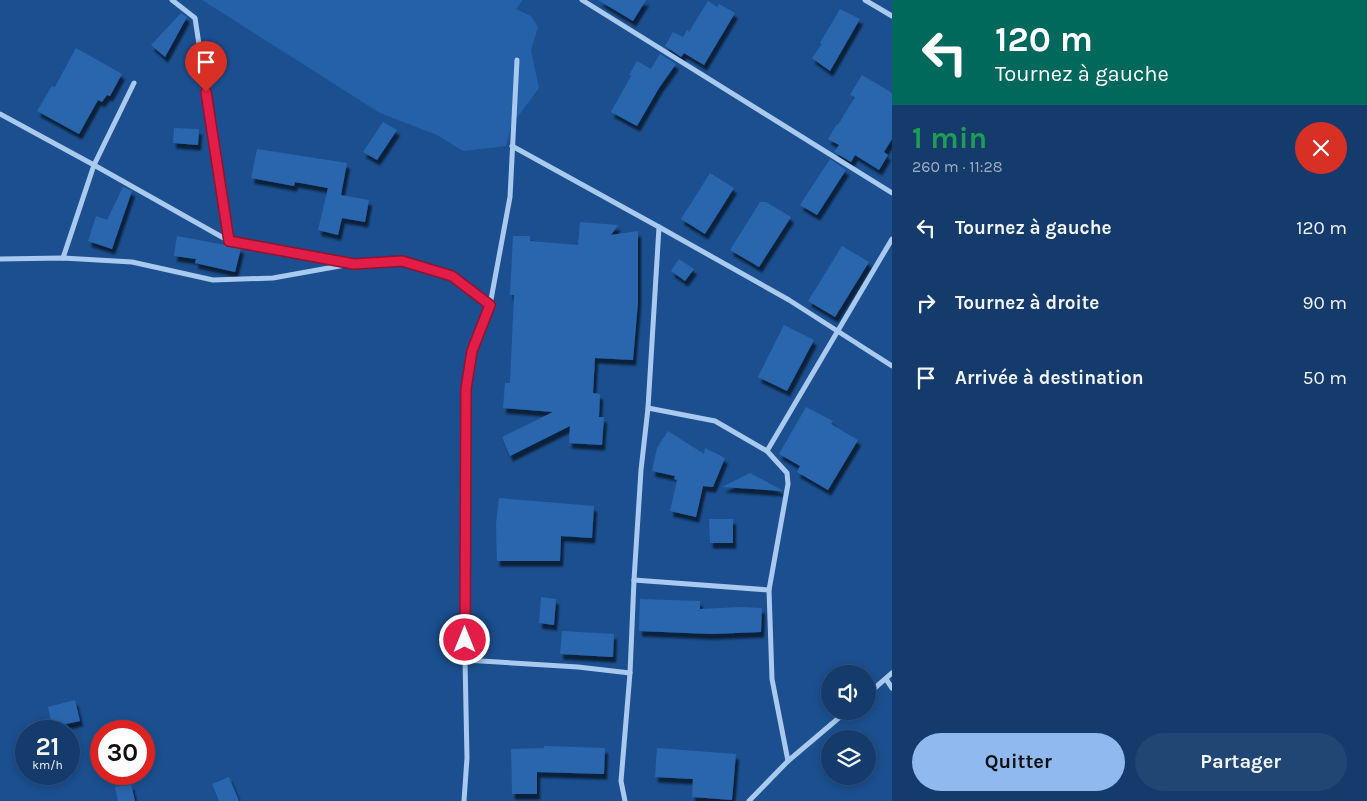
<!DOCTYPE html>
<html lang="fr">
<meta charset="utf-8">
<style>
body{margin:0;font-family:Karla,sans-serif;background:#214673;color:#f1f3f6;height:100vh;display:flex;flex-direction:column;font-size:19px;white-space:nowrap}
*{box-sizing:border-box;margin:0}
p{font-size:16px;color:#9dadc1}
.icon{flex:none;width:28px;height:28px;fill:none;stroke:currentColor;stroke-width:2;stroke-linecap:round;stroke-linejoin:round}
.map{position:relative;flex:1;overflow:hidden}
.panel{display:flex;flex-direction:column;background:#143b6b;width:475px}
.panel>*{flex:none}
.hud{background:#00695c;color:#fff;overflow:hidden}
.buttons{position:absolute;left:821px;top:665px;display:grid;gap:10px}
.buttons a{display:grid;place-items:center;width:55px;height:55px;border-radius:50%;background:#143b6b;box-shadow:0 2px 8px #0003,0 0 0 1px #33557e;font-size:25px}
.speed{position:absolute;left:15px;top:720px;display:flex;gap:10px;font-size:25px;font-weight:700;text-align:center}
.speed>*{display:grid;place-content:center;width:65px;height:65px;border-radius:50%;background:#143b6b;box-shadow:0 2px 8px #0003,0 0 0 1px #33557e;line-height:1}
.speed small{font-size:12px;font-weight:400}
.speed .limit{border:8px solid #d22;background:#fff;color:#111}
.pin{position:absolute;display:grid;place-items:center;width:42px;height:42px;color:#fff;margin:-51px -21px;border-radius:50% 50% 50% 0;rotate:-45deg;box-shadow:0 0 5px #0007}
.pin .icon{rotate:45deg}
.me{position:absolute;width:55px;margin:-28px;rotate:0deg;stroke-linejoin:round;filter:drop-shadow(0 0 4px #0008)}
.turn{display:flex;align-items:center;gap:18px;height:105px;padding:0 20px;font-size:22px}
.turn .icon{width:65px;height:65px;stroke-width:2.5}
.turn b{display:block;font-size:35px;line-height:42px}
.round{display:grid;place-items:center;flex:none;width:52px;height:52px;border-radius:26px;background:#214673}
.summary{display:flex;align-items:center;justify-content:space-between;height:85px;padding:0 20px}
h1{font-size:30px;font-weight:700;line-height:38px;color:#1e9e55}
.button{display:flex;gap:10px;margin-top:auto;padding:10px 20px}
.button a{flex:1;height:58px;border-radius:30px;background:#90b9f0;color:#111;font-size:20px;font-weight:700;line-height:58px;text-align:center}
.button a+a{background:#214673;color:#f1f3f6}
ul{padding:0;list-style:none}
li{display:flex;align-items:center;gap:15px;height:75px;padding:0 20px}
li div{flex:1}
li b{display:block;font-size:19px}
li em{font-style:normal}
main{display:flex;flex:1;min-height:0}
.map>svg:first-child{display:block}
.green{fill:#2461a8}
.building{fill:#2a66ad;filter:url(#shadow)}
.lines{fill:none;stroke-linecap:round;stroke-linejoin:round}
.street{stroke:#a9c9ee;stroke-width:5}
.route-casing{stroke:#92132f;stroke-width:12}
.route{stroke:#e11d48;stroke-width:9}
</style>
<main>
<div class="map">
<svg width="892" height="801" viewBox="0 0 892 801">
<defs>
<filter id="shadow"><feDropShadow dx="3" dy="5.5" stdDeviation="1" flood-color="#0009"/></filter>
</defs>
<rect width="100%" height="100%" fill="#1b4f8f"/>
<polygon class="green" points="202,0 523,0 516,9 531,16 538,27 531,50 539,88 511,126 506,146 463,151 437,135 380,113"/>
<g class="building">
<polygon points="598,0 646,0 633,21"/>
<polygon points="708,1 717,7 719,4 735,13 704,65 684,53 681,57 665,46 673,32 683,37 687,30 689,32"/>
<polygon points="840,9 860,19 830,71 812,58 822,44 820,43"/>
<polygon points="181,13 187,17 165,57 151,45"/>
<polygon points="76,48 122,74 110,96 107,95 102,102 98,100 79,134 37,111 52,86 55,87"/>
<polygon points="660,54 676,64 659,88 637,126 611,112 631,76 629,75 637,61 651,69"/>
<polygon points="862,75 892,93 892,139 884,152 888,155 879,170 855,155 851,162 834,152 839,145 828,139 837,124 838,125 855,97 850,95"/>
<polygon points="383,122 397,130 377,160 363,152"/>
<polygon points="174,128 199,129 198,145 173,143"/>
<polygon points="257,149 347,163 341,195 369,200 365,222 342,218 338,235 318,230 328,188 295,182 294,186 251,178"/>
<polygon points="830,159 846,170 817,215 800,205"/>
<polygon points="710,173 734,188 705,234 681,219"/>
<polygon points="123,187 132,191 112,249 88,241 96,216 107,220"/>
<polygon points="760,202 766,202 791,217 759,267 730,250"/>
<polygon points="580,222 618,225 611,235 638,231 638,302 633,360 595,358 593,393 600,394 599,417 604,417 602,445 569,443 570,426 510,456 502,437 553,412 503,408 505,383 510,383 514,295 510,295 513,236 530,236 530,241 578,245"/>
<polygon points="177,236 241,248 235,272 195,263 196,259 174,256"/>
<polygon points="842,246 869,262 835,317 808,301"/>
<polygon points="679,259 694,269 685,281 671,271"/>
<polygon points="784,325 814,340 787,391 758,377"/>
<polygon points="806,407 833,421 831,424 858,440 828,490 797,472 800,466 779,454"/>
<polygon points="668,431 704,454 705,448 725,458 713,487 703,486 696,517 670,511 677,480 674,479 675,476 652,471 657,448"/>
<polygon points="750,473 782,490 782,491 722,487"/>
<polygon points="499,498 594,506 592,538 561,536 560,561 497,561 496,524"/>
<polygon points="709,519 733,519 733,543 710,543"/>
<polygon points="541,597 556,599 554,625 539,623"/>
<polygon points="640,599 700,601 700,609 740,607 762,608 761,632 711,634 639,631"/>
<polygon points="562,631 614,634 613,657 560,654"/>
<polygon points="75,700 80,721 52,727 48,707"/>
<polygon points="544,746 605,748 604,774 537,772 537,794 512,794 511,749 544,748"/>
<polygon points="657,748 736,754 732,800 692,797 693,779 655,777"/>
<polygon points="229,777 239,801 219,801 212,784"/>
<polygon points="131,784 135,801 118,801 115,787"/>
</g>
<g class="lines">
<g class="street">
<polyline points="172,0 195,18 229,241"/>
<polyline points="582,0 892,193"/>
<polyline points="865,0 892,16"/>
<polyline points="0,114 94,165 229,241 354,263 402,261 452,276 490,305"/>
<polyline points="512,146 659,227"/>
<polyline points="63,258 94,165 134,83"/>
<polyline points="0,259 63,258 132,262 213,280 273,278 351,264"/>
<polyline points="648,408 715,421 767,451 892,239"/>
<polyline points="767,451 787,473 788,484 769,590 772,679 788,761"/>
<polyline points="634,580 769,590"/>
<polyline points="465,660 578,667 630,673"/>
<polyline points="886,679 892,688"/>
<polyline points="868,694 892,673"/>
<polyline points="464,801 467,758 465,660 465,389 472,351 490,305 510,197 517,60"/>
<polyline points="625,801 621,781 630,673 634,580 641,470 648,408 659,227 789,300 892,366"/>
<polyline points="749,801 788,761 847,711"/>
</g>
</g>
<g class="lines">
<g class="route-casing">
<polyline id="route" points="206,92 229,241 354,264 402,261 452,276 490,305 472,351 466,389 465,640"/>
</g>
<use href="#route" class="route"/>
</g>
</svg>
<div class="buttons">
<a><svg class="icon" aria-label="sound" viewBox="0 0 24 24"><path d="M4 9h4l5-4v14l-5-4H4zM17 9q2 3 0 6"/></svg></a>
<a><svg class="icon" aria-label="layers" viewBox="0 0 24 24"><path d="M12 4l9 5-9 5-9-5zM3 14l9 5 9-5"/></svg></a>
</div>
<div class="speed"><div>21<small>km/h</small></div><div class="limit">30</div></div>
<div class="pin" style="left:206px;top:92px;background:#d93025"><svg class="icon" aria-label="arrive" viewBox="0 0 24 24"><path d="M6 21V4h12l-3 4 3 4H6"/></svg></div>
<svg class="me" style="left:465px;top:640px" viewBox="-20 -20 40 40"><circle r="17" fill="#e11d48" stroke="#fff" stroke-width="3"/><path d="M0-11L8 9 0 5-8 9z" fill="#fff"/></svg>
</div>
<section class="panel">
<div class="hud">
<div class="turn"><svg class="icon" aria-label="left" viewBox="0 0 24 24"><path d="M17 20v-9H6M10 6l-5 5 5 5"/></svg><div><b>120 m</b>Tournez à gauche</div></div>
</div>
<div class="summary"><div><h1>1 min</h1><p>260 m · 11:28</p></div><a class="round" style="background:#d93025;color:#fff"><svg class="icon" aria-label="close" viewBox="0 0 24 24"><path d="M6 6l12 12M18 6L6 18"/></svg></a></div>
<ul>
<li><svg class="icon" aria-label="left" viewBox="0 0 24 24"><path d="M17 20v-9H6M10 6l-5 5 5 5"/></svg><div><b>Tournez à gauche</b></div><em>120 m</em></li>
<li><svg class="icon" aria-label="right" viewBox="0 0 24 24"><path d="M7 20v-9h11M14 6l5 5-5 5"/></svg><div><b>Tournez à droite</b></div><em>90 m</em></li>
<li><svg class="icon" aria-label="arrive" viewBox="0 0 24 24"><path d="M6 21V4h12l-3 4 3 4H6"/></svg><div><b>Arrivée à destination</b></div><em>50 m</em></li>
</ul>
<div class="button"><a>Quitter</a><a>Partager</a></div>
</section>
</main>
